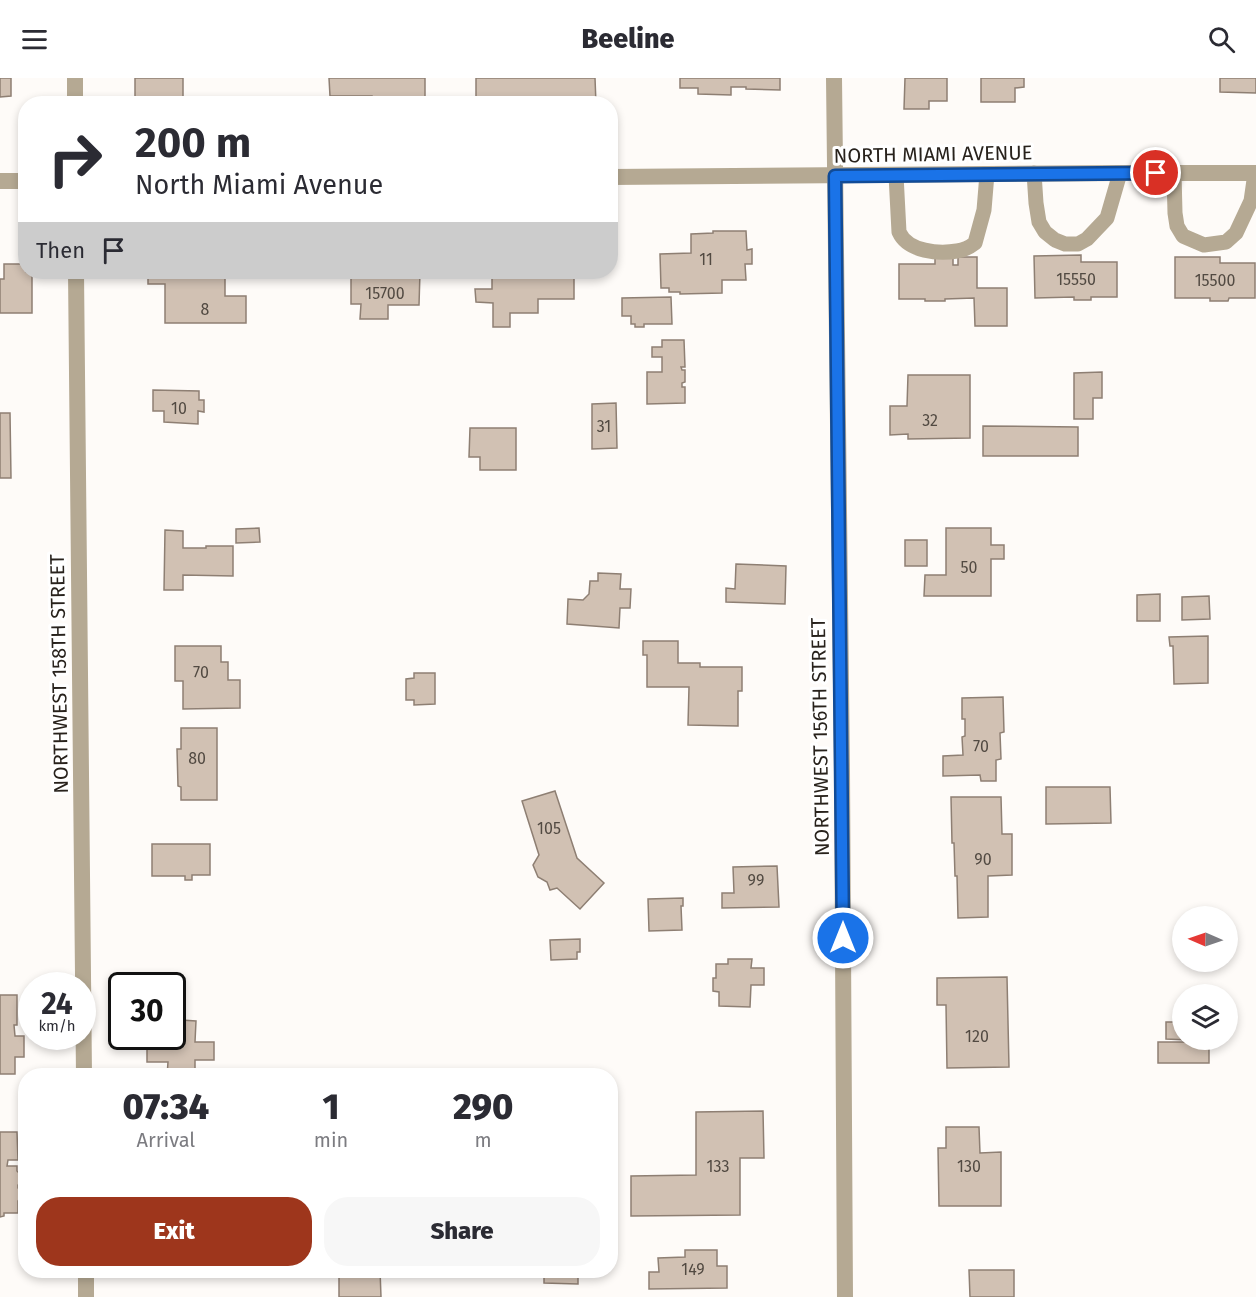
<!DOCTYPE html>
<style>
body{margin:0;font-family:"Fira Sans",sans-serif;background:#f7f7f7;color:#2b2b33;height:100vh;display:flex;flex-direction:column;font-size:22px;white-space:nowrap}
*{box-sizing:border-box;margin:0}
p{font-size:20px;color:#7c7c81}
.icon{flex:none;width:33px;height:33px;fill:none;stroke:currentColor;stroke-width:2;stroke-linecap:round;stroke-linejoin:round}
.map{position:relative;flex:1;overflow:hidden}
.drawer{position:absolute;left:18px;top:990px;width:600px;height:210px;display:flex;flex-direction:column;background:#fff;border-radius:24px;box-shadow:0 3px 9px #0003}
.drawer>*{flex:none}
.banner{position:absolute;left:18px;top:18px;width:600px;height:183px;border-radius:24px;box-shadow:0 3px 9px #0003;background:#fff;color:#2b2b33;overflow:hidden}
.needle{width:39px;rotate:272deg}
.buttons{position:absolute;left:1172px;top:828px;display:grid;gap:12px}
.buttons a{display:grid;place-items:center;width:66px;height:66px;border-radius:50%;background:#fff;box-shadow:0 3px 9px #0003;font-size:30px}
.speed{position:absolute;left:18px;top:894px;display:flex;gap:12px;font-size:30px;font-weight:700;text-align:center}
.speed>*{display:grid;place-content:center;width:78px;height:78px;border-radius:50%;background:#fff;box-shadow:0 3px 9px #0003;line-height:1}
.speed small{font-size:15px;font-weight:400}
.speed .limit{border:3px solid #111;border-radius:9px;background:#fff;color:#111}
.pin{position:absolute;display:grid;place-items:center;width:51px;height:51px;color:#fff;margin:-26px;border:3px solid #fff;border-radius:50%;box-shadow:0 2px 6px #0007}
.me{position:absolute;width:66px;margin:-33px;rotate:0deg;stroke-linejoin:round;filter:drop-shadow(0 0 4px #0008)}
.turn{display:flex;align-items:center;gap:21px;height:126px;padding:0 18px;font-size:27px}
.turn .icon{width:78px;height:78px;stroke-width:2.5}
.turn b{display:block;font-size:42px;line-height:51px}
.then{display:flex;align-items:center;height:57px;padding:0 18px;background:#0003;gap:12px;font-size:22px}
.eta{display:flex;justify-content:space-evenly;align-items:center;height:102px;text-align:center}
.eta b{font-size:36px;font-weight:800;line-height:42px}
.primary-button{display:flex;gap:12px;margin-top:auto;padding:12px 18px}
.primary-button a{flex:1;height:69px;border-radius:24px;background:#9e361c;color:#fff;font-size:24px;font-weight:800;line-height:69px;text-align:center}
.primary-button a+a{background:#f7f7f7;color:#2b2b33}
header{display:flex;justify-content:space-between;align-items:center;height:78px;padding:0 18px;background:#fff;font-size:27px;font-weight:800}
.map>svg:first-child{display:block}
.building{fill:#d1c1b3;stroke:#8e7f73;stroke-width:1.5}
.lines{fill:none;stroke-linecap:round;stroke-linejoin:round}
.service{stroke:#b5a993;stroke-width:15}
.minor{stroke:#b5a993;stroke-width:16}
.tertiary{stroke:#b5a993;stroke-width:16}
.route-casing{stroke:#114b97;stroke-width:15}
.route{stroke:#1a73e8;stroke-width:10}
.labels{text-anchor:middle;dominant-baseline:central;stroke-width:6;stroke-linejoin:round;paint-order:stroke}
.number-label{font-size:16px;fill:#524a42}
.street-label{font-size:20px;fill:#28221c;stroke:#fff}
</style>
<header><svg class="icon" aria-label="menu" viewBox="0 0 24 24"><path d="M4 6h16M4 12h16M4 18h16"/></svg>Beeline<svg class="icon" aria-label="search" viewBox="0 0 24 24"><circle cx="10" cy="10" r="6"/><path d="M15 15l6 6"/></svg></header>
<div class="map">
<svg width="1256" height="1219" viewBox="0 0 1256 1219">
<rect width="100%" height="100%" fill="#fefbf8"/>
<g class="building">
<polygon points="0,0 11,0 11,18 0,19"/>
<rect x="135" y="0" width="48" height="25"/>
<polygon points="329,0 425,0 425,26 372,26 372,18 330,18"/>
<polygon points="476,0 595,0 596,26 476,26"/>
<polygon points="680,0 780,0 780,12 746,11 746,9 731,9 731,17 698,16 698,10 680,10"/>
<polygon points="905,0 947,0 947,23 929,23 929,31 904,31"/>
<polygon points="981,0 1024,0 1024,9 1015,10 1015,24 981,24"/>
<polygon points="1220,0 1256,0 1256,15 1220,14"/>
<polygon points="713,153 746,153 747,172 752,171 752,186 745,186 746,202 722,202 722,215 680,216 680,214 669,214 669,210 661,210 660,176 691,175 691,156 713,155"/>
<polygon points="1081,177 1081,184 1117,184 1117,219 1091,219 1091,222 1074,222 1074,219 1035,220 1034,178"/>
<polygon points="935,179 953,179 953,187 958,187 958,179 977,179 977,210 1007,210 1007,248 975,248 974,220 945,221 945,223 925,223 925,221 899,221 899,186 935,186"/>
<polygon points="1175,179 1220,179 1220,185 1255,185 1255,220 1229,220 1228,223 1210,223 1210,220 1175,220"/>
<polygon points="4,186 26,186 26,194 32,194 32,235 0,235 0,201 4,201"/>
<polygon points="148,194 225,194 225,218 246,218 246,245 165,245 165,206 148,206"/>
<polygon points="351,194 420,194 419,227 388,227 388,241 360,241 361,226 351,226"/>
<polygon points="492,194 574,194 574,221 538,221 538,235 510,235 510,249 493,249 493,225 476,224 475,211 492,211"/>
<polygon points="671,219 672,246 644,246 644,249 635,249 635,246 631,246 631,238 622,238 622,220"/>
<polygon points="662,262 684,262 685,289 681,289 682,292 685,292 685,304 682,305 682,309 685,309 685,325 647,326 647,294 662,294 662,279 652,279 652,269 662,269"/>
<polygon points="1102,294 1102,320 1093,320 1093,341 1074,341 1074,295"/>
<polygon points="908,297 970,297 970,360 908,361 908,356 890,357 890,328 907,328"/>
<polygon points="153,312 199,313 199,322 204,322 204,334 198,333 198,346 164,344 164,333 153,333"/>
<polygon points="616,325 617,370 592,371 592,326"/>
<polygon points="0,335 10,335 11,400 0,400"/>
<polygon points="983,348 1078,349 1078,378 983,378"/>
<polygon points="470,350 516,350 516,392 480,392 480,379 469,379"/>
<polygon points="259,450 260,464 236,465 236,451"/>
<polygon points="946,450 991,450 991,467 1004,467 1004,481 991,481 991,518 924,518 925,497 946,497"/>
<polygon points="165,452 183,453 183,470 206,470 206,468 233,468 233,498 183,497 183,512 164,512"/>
<rect x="905" y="462" width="22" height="26"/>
<polygon points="736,486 786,488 785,526 726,524 726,510 735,511"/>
<polygon points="598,495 621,496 620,511 631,511 630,530 620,530 619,550 567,546 568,521 583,522 589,516 590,503 598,503"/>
<polygon points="1160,516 1160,543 1137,543 1137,517"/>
<polygon points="1209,518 1210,541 1182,542 1182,519"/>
<polygon points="1208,558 1208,605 1174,606 1173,568 1170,568 1169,559"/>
<polygon points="643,563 678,563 678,585 700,585 700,589 742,589 742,613 738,613 738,648 688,647 689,609 647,609 647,577 643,577"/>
<polygon points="175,568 221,568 221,584 228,584 228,602 240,602 240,630 183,631 183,603 175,603"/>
<polygon points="414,595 435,595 435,626 414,627 414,622 406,622 406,601 414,600"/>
<polygon points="1003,619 1004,654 1000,655 1001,681 996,682 996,703 981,703 980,697 943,698 943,678 963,677 962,659 965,658 965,641 962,641 962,620"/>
<polygon points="181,650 217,650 217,722 181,722 181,709 178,708 177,671 181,671"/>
<polygon points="1046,709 1110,709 1111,745 1046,746"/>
<polygon points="555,713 577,780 604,805 580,831 557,810 550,812 547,804 538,799 533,787 539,777 522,723"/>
<polygon points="951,719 1001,719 1002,756 1012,756 1012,797 988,798 988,839 958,840 957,798 955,798 954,765 952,765"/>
<polygon points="152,766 210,766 210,797 192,797 192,802 185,802 185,798 152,798"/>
<polygon points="777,788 779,829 722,830 722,815 734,815 733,789"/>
<polygon points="683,820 683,828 681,828 682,852 649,853 648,821"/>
<polygon points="580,861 580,874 577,874 577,881 551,882 550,862"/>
<polygon points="728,881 752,881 751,890 764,890 764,907 751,907 750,929 719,928 719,914 713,913 713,900 716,900 716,886 728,886"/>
<polygon points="1007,899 1009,989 947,990 946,927 937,927 937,900"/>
<polygon points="0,917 17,917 17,947 14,947 15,958 24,958 24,979 15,979 15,996 0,996"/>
<polygon points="181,942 196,943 195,964 214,964 214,982 195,982 195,998 167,998 168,984 147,984 147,958 172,958 172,955 181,955"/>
<polygon points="1166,944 1182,944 1182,962 1211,962 1211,963 1166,961"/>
<rect x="1158" y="964" width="51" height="21"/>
<polygon points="763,1033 764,1080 740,1080 740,1137 631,1138 631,1098 696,1097 696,1034"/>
<polygon points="946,1049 979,1049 980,1075 1001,1074 1001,1128 939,1128 938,1070 946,1070"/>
<polygon points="0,1054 17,1054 18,1082 8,1082 7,1088 17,1088 17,1093 21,1097 22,1103 18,1107 18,1110 22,1114 21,1119 18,1123 18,1135 4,1135 4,1138 0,1139"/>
<polygon points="685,1172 717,1172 717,1188 727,1188 727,1210 649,1211 649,1194 659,1194 658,1180 685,1179"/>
<polygon points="339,1192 380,1192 381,1219 339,1219"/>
<polygon points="544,1192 578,1192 578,1206 544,1205"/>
<polygon points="969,1192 1014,1192 1014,1219 970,1219"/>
</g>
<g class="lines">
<g class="service">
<polyline points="1034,95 1036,125 1039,144 1045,154 1055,162 1065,166 1078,166 1087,161 1107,140 1120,95"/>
<polyline points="1174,95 1175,135 1177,148 1183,158 1204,167 1226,164 1236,155 1251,123 1255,95"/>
<path d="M896,97L899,154C908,174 939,176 957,173C964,172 970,169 975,165L984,132L987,96"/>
</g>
<g class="minor">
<polyline points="834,0 842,693 845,1219"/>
<polyline points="75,26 75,0"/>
<polyline points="76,194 84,998"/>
<polyline points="86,1192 86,1219"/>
</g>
<g class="tertiary">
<polyline points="610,99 1120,95 1256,95"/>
<polyline points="0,103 26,103"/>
</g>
</g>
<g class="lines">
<g class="route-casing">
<polyline id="route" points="843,860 835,98 1156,95"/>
</g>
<use href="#route" class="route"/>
</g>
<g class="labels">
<g class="number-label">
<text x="706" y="181">11</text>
<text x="1076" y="201">15550</text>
<text x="1215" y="202">15500</text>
<text x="385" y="215">15700</text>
<text x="205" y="231">8</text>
<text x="179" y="330">10</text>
<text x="930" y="342">32</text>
<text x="604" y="348">31</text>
<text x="969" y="489">50</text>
<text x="201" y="594">70</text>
<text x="981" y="668">70</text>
<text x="197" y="680">80</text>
<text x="549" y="750">105</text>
<text x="983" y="781">90</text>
<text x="756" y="802">99</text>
<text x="977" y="958">120</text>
<text x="718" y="1088">133</text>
<text x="969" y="1088">130</text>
<text x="693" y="1191">149</text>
</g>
<g class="street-label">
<text transform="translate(933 76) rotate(-1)">NORTH MIAMI AVENUE</text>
<text transform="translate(59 596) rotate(-91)">NORTHWEST 158TH STREET</text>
<text transform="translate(820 659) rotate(-91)">NORTHWEST 156TH STREET</text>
</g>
</g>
</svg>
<div class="buttons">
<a><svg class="needle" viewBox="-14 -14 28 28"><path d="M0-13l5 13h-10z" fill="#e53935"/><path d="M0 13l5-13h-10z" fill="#7c7c81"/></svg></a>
<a><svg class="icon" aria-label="layers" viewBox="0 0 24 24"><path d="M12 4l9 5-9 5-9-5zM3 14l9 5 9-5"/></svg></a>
</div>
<div class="speed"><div>24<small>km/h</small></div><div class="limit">30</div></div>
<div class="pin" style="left:1156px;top:95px;background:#d93025"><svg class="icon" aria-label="arrive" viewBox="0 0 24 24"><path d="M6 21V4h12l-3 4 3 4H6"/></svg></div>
<svg class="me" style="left:843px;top:860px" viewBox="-20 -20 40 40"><circle r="17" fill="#1a73e8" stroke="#fff" stroke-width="3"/><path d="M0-11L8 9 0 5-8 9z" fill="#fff"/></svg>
<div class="banner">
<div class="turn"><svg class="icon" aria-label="right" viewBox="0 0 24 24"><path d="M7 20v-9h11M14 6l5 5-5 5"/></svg><div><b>200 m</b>North Miami Avenue</div></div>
<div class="then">Then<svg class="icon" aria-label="arrive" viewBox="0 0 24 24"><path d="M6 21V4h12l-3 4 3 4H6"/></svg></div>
</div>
<section class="drawer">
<div class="eta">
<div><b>07:34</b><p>Arrival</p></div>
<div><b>1</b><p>min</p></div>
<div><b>290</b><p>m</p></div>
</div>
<div class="primary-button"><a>Exit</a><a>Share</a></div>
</section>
</div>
